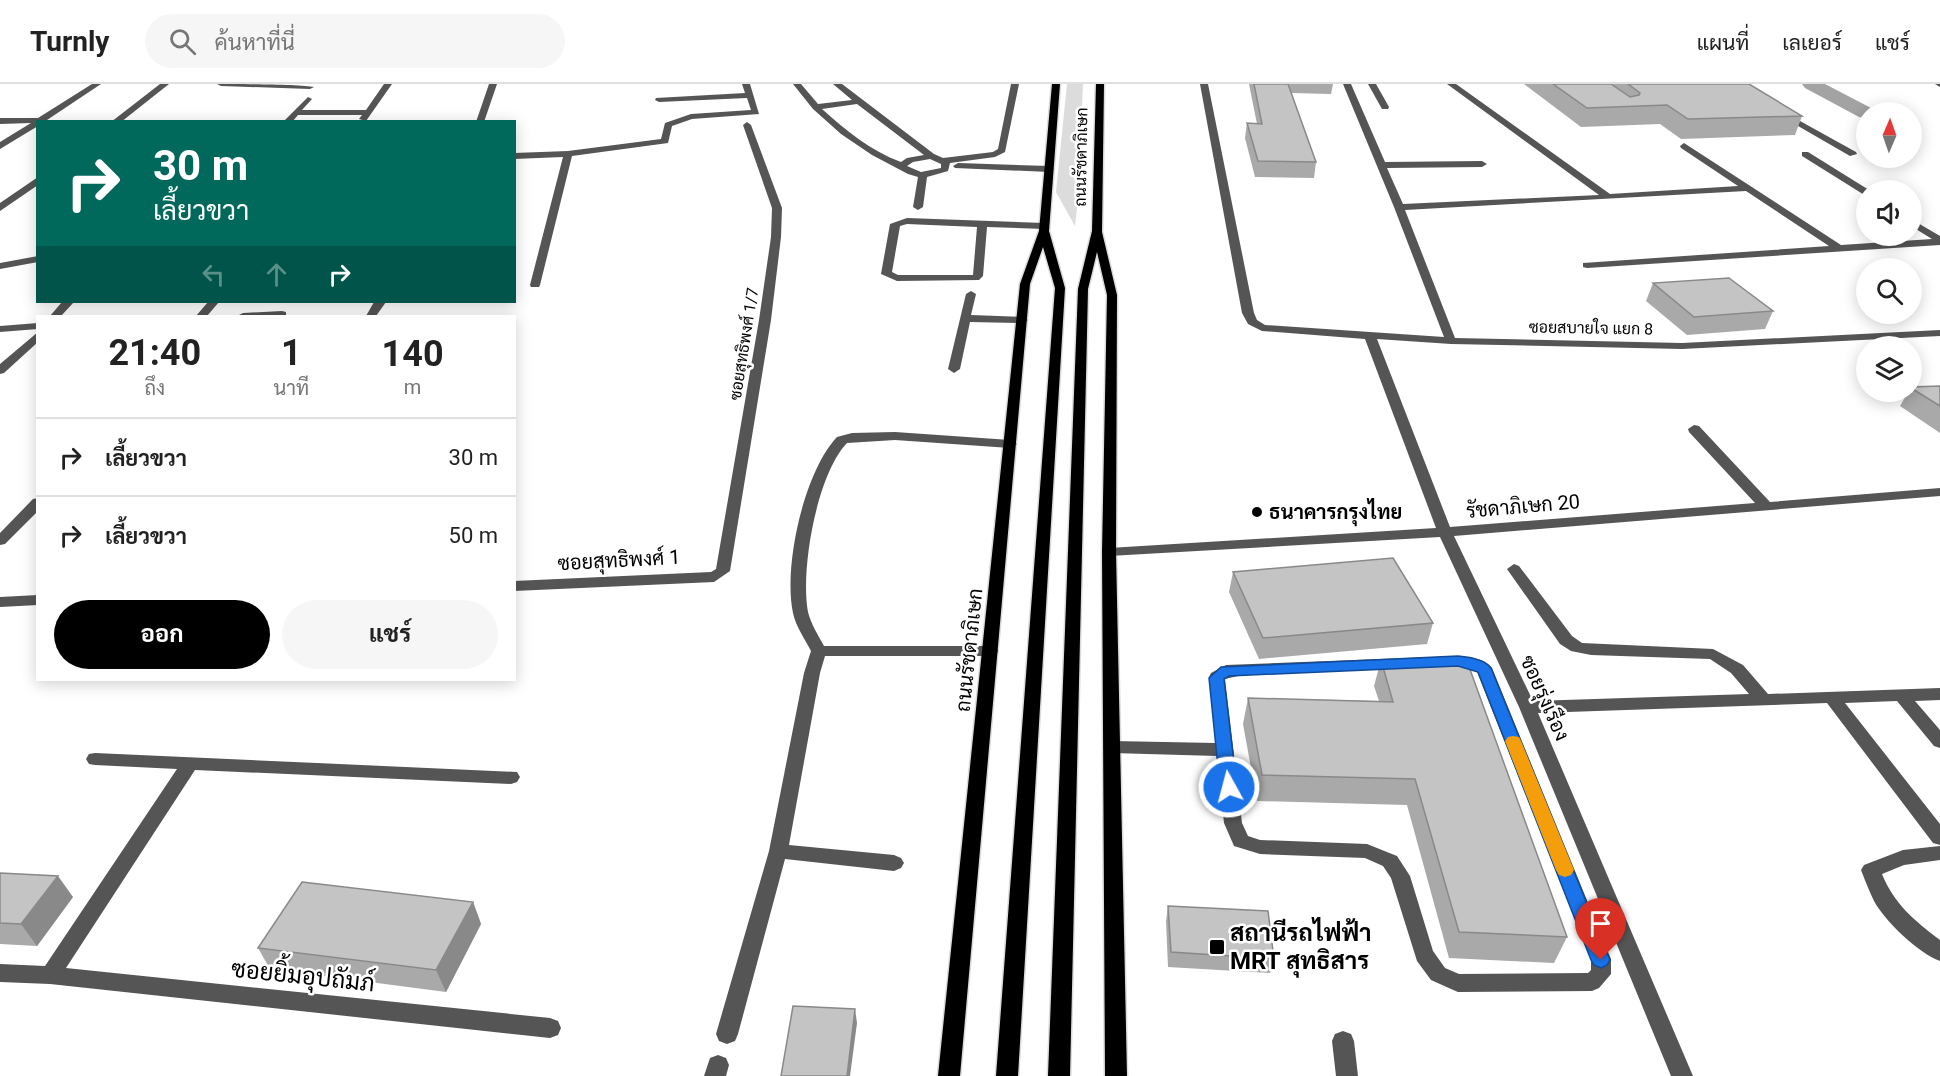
<!DOCTYPE html>
<html lang="th">
<meta charset="utf-8">
<style>
body{margin:0;font-family:Roboto,Sarabun,sans-serif;background:#f6f6f6;color:#222;height:100vh;display:flex;flex-direction:column;font-size:22px;white-space:nowrap}
*{box-sizing:border-box;margin:0}
p{font-size:20px;color:#767676}
.icon{flex:none;width:33px;height:33px;fill:none;stroke:currentColor;stroke-width:2;stroke-linecap:round;stroke-linejoin:round}
.map{position:relative;flex:1;overflow:hidden}
.details{position:absolute;left:36px;top:231px;width:480px;height:366px;display:flex;flex-direction:column;background:#fff;border-radius:0px;box-shadow:0 3px 15px #0003}
.details>*{flex:none}
.top-card{position:absolute;left:36px;top:36px;width:480px;height:183px;border-radius:0px;box-shadow:0 3px 15px #0003;background:#00695c;color:#fff;overflow:hidden}
.needle{width:39px;rotate:2deg}
.controls{position:absolute;left:1856px;top:18px;display:grid;gap:12px}
.controls a{display:grid;place-items:center;width:66px;height:66px;border-radius:50%;background:#fff;box-shadow:0 3px 15px #0003;font-size:30px}
.pin{position:absolute;display:grid;place-items:center;width:51px;height:51px;color:#fff;margin:-62px -26px;border-radius:50% 50% 50% 0;rotate:-45deg;box-shadow:0 0 6px #0007}
.pin .icon{rotate:45deg}
.me{position:absolute;width:66px;margin:-33px;rotate:353deg;stroke-linejoin:round;filter:drop-shadow(0 0 4px #0008)}
.turn{display:flex;align-items:center;gap:21px;height:126px;padding:0 18px;font-size:27px}
.turn .icon{width:78px;height:78px;stroke-width:2.5}
.turn b{display:block;font-size:42px;line-height:51px}
.lanes{display:flex;align-items:center;height:57px;padding:0 18px;background:#0003;justify-content:center;gap:30px;direction:ltr}
.lanes .off{opacity:.35}
.eta{display:flex;justify-content:space-evenly;align-items:center;height:102px;text-align:center}
.eta b{font-size:36px;font-weight:700;line-height:42px}
.action{display:flex;gap:12px;margin-top:auto;padding:12px 18px}
.action a{flex:1;height:69px;border-radius:36px;background:#000;color:#fff;font-size:24px;font-weight:700;line-height:69px;text-align:center}
.action a+a{background:#f6f6f6;color:#222}
ul{padding:0;list-style:none}
li{display:flex;align-items:center;gap:18px;height:78px;padding:0 18px;border-top:2px solid #e0e0e0}
li div{flex:1}
li b{display:block;font-size:22px}
li em{font-style:normal}
header{display:flex;align-items:center;gap:36px;box-sizing:border-box;height:84px;padding:0 30px;background:#fff;border-bottom:2px solid #e0e0e0}
header strong{font-size:28px}
nav{display:flex;gap:33px;margin-inline-start:auto;font-size:21px}
.search{width:420px;height:54px;background:#f6f6f6;display:flex;align-items:center;gap:15px;box-sizing:border-box;padding:0 21px;border-radius:33px;color:#767676;font-size:22px}
.map>svg:first-child{display:block}
.green{fill:#dcdcdc}
.lines{fill:none;stroke-linecap:round;stroke-linejoin:round}
.canal{fill:#a3a3a3;fill-rule:evenodd}
.major-casing{stroke:#dbdbdb;stroke-width:3}
.minor{fill:#555;fill-rule:evenodd}
.major{fill:#000;fill-rule:evenodd}
.wall{fill:#a9a9a9}
.shaded-wall{fill:#898989}
.building{fill:#c4c4c4;stroke:#898989;stroke-width:1.5}
.route{fill:#1a73e8;stroke:#114b97;stroke-width:1.5}
.slow{fill:#f59e0b}
.poi-dot{fill:#000;stroke:#fff;stroke-width:2}
.labels{text-anchor:middle;dominant-baseline:central;stroke-width:5;stroke-linejoin:round;paint-order:stroke}
.far-street-label{font-size:16px;fill:#000;stroke:#fff}
.street-label{font-size:20px;fill:#000;stroke:#fff}
.poi-label{font-size:20px;font-weight:bold;fill:#000;stroke:#fff;text-anchor:start}
.near-poi-label{font-size:24px;font-weight:bold;fill:#000;stroke:#fff;text-anchor:start}
.near-street-label{font-size:24px;fill:#000;stroke:#fff}
</style>
<header>
<strong>Turnly</strong>
<div class="search"><svg class="icon" aria-label="search" viewBox="0 0 24 24"><circle cx="10" cy="10" r="6"/><path d="M15 15l6 6"/></svg>ค้นหาที่นี่</div>
<nav><a>แผนที่</a><a>เลเยอร์</a><a>แชร์</a></nav>
</header>
<div class="map">
<svg width="1940" height="992" viewBox="0 0 1940 992">
<rect width="100%" height="100%" fill="#fff"/>
<polygon class="green" points="1067,0 1083,0 1078,115 1075,142 1056,108"/>
<g class="lines">
<polygon class="canal" points="1802,0 1825,0 1873,25 1875,28 1866,28 1866,35 1859,33 1805,4"/>
<g class="major-casing">
<g id="major">
<polygon points="1052,0 1060,0 1049,147 1065,204 1018,992 996,992 1055,204 1043,163 1030,200 960,992 938,992 1020,200 1039,147"/>
<polygon points="1096,0 1104,0 1102,148 1117,211 1116,468 1127,992 1105,992 1102,468 1107,211 1097,168 1088,205 1070,992 1048,992 1078,205 1092,147"/>
</g>
</g>
<g class="minor">
<polygon points="92,0 101,0 44,38 38,38 38,42 0,65 0,58 31,39 0,40 0,34 38,34"/>
<polygon points="160,0 169,0 121,38 111,38"/>
<path d="M217,0C235,0 302,0 314,3L310,5L221,2Z"/>
<polygon points="384,0 392,0 366,37 359,35 362,31 298,31 292,38 283,38 308,13 312,15 302,26 366,26"/>
<polygon points="489,0 497,0 484,38 476,38"/>
<polygon points="742,0 750,0 759,30 692,35 672,42 668,59 572,72 540,201 539,203 531,203 530,201 563,73 514,75 514,69 568,67 661,55 665,39 691,30 751,26 747,14 659,18 655,16 656,14 745,9"/>
<path d="M793,0H801L818,20L852,16L833,0H842L934,70L943,74L993,68L998,65L1011,0H1019L1005,68L995,73L950,79L948,87L927,93L923,123L918,126L913,123L918,93L908,90L872,71L841,50L813,25ZM857,20L924,71L907,74L901,78C871,67 845,46 822,25ZM930,75L941,80V84L921,88L907,82L913,78Z"/>
<polygon points="1200,0 1208,0 1254,229 1257,236 1265,241 1444,253 1394,123 1343,0 1351,0 1385,78 1482,77 1487,80 1482,83 1387,84 1403,120 1599,111 1447,0 1456,0 1610,110 1738,102 1681,64 1680,62 1684,59 1841,161 1932,155 1911,142 1911,135 1940,152 1940,161 1587,184 1583,183 1583,179 1829,162 1746,107 1405,126 1455,254 1682,259 1940,246 1940,252 1682,265 1451,260 1377,255 1450,443 1755,419 1689,348 1688,345 1694,341 1699,342 1770,418 1940,404 1940,412 1454,452 1533,617 1749,610 1731,589 1710,575 1591,571 1571,567 1560,560 1507,485 1514,480 1519,482 1572,552 1582,559 1713,565 1743,581 1768,610 1940,604 1940,616 1915,617 1940,646 1940,664 1934,662 1897,617 1845,619 1940,740 1940,761 1933,759 1827,619 1538,629 1693,992 1671,992 1519,623 1440,453 1109,472 1102,468 1109,464 1436,444 1365,255 1262,247 1248,240 1242,229"/>
<polygon points="1368,0 1376,0 1389,23 1388,25 1382,25"/>
<polygon points="1935,0 1940,0 1940,3"/>
<polygon points="1782,27 1856,68 1857,70 1850,72 1779,31 1778,29"/>
<polygon points="747,38 751,41 782,124 781,153 771,236 730,487 714,498 514,507 514,497 711,488 716,485 759,236 771,153 772,124 743,41"/>
<polygon points="1802,68 1808,68 1869,106 1866,106 1866,112 1802,72"/>
<polygon points="958,79 1049,82 1054,85 1049,88 955,84 953,82"/>
<polygon points="38,93 38,101 0,127 0,119"/>
<path d="M907,134L1044,139L1049,142L1044,145L987,143L983,192L979,196L897,197L881,190L890,140ZM907,140L977,143L973,191H898L892,188L900,142Z"/>
<polygon points="38,172 38,178 0,185 0,179"/>
<polygon points="971,207 976,210 971,231 1022,233 1028,236 1022,239 970,238 960,285 954,289 948,285 966,210"/>
<polygon points="62,218 74,218 61,232 50,232"/>
<polygon points="208,218 219,218 207,232 196,232"/>
<polygon points="374,218 386,218 376,232 366,232"/>
<polygon points="282,227 286,228 286,232 237,232 243,229"/>
<polygon points="38,239 38,245 0,248 0,242"/>
<polygon points="38,248 38,258 4,289 0,290 0,280"/>
<path d="M895,348L1010,356L1017,360L1010,364L895,356L847,359C817,390 800,486 808,528C811,540 818,551 824,562H990L996,563L998,567L996,571L990,572H825L820,589L789,761L894,771L901,774L904,779L901,784L894,787L785,775L738,950L735,957L727,960L719,957L716,950L769,767L804,589L811,567C805,555 796,543 793,529C783,482 804,388 837,353L852,349Z"/>
<polygon points="38,414 38,427 5,460 0,461 0,449 33,415"/>
<polygon points="38,511 38,521 0,523 0,513"/>
<path d="M1458,572C1469,573 1485,574 1492,584L1611,875V890L1599,904L1592,907L1458,908L1451,905L1431,896L1417,877L1391,794L1383,782L1365,774L1260,770L1234,762L1224,739L1217,672L1112,669L1106,667L1103,663L1106,659L1112,657L1216,659L1209,593L1211,589L1226,581ZM1458,582L1477,588L1591,875V886L1588,889L1459,890L1445,884L1433,867L1410,792L1397,772L1367,760L1260,756L1248,752L1242,739L1225,595L1242,591Z"/>
<polygon points="95,669 517,688 520,693 517,698 511,700 195,686 66,884 550,934 558,937 561,944 558,951 550,954 50,900 0,898 0,880 45,882 177,685 95,681 89,680 86,675 89,670"/>
<path d="M1940,762V776L1904,781L1882,790C1894,820 1915,837 1940,856V877C1918,869 1885,837 1874,817C1869,807 1865,796 1861,786L1864,781L1903,766Z"/>
<polygon points="1343,947 1351,950 1354,957 1358,992 1336,992 1332,957 1335,950"/>
<polygon points="718,971 726,974 729,981 726,992 704,992 710,974"/>
</g>
<use href="#major" class="major"/>
</g>
<g class="wall">
<polygon points="1249,0 1333,0 1331,10 1291,9 1316,78 1314,94 1255,93 1245,54 1247,39 1257,40"/>
<polygon points="1524,0 1749,0 1802,32 1795,51 1681,55 1660,40 1581,43"/>
<polygon points="1653,199 1773,227 1765,245 1687,251 1646,217"/>
<polygon points="1940,302 1940,349 1900,322 1908,308 1911,308 1911,303"/>
<polygon points="1233,488 1433,539 1427,560 1259,575 1229,508"/>
<polygon points="1381,576 1567,853 1554,879 1449,874 1407,721 1257,717 1243,640 1248,614 1379,617 1374,602"/>
<polygon points="0,789 73,813 37,862 0,860"/>
<polygon points="473,818 481,840 446,908 270,885 258,864"/>
<polygon points="1168,822 1274,875 1270,889 1168,883 1166,837"/>
</g>
<g class="shaded-wall">
<polygon points="58,792 73,813 37,862 21,840"/>
<polygon points="473,818 481,840 446,908 436,886"/>
<polygon points="855,925 857,939 850,992 847,992"/>
</g>
<g class="building">
<polygon points="1254,0 1288,0 1316,78 1258,77 1247,39 1262,40"/>
<polygon points="1553,0 1611,0 1630,13 1639,11 1640,9 1628,0 1749,0 1802,32 1688,35 1667,21 1587,24"/>
<polygon points="1729,194 1773,227 1694,233 1653,199"/>
<polygon points="1940,302 1940,322 1911,304 1911,303"/>
<polygon points="1393,474 1433,539 1263,554 1233,488"/>
<polygon points="1381,576 1468,580 1567,853 1459,848 1415,695 1262,691 1248,614 1393,618"/>
<polygon points="0,789 58,792 21,840 0,839"/>
<polygon points="302,798 473,818 436,886 258,864"/>
<polygon points="1168,822 1268,827 1274,875 1171,868"/>
<polygon points="793,922 855,925 847,992 781,992"/>
</g>
<path class="route" d="M1458,572C1470,573 1484,575 1491,584L1610,876L1607,881L1601,884L1594,881L1591,876L1478,588L1458,582L1229,592L1224,595L1237,703L1234,707L1229,709L1223,707L1220,703L1209,594L1221,583Z"/>
<polygon class="slow" points="1513,652 1519,653 1521,657 1574,786 1571,791 1565,793 1559,791 1556,786 1505,657 1508,653"/>
<g class="poi-dot">
<circle cx="1257" cy="428" r="6"/>
<rect x="1209" y="855" width="16" height="16" rx="3"/>
</g>
<g class="labels">
<g class="far-street-label">
<text transform="translate(1081 73) rotate(-89)">ถนนรัชดาภิเษก</text>
<text transform="translate(1591 244) rotate(1)">ซอยสบายใจ แยก 8</text>
<text transform="translate(744 260) rotate(-81)">ซอยสุทธิพงศ์ 1/7</text>
</g>
<g class="street-label">
<text transform="translate(1523 422) rotate(-5)">รัชดาภิเษก 20</text>
<text transform="translate(619 476) rotate(-3)">ซอยสุทธิพงศ์ 1</text>
<text transform="translate(969 566) rotate(-84)">ถนนรัชดาภิเษก</text>
<text transform="translate(1545 614) rotate(66)">ซอยรุ่งเรือง</text>
</g>
<g class="poi-label">
<text x="1269" y="428">ธนาคารกรุงไทย</text>
</g>
<g class="near-poi-label">
<text x="1230" y="849">สถานีรถไฟฟ้า<tspan x="1230" dy="28">MRT สุทธิสาร</tspan></text>
</g>
<g class="near-street-label">
<text transform="translate(303 892) rotate(6)">ซอยยิ้มอุปถัมภ์</text>
</g>
</g>
</svg>
<div class="controls">
<a><svg class="needle" viewBox="-14 -14 28 28"><path d="M0-13l5 13h-10z" fill="#e53935"/><path d="M0 13l5-13h-10z" fill="#767676"/></svg></a>
<a><svg class="icon" aria-label="sound" viewBox="0 0 24 24"><path d="M4 9h4l5-4v14l-5-4H4zM17 9q2 3 0 6"/></svg></a>
<a><svg class="icon" aria-label="search" viewBox="0 0 24 24"><circle cx="10" cy="10" r="6"/><path d="M15 15l6 6"/></svg></a>
<a><svg class="icon" aria-label="layers" viewBox="0 0 24 24"><path d="M12 4l9 5-9 5-9-5zM3 14l9 5 9-5"/></svg></a>
</div>
<div class="pin" style="left:1601px;top:876px;background:#d93025"><svg class="icon" aria-label="arrive" viewBox="0 0 24 24"><path d="M6 21V4h12l-3 4 3 4H6"/></svg></div>
<svg class="me" style="left:1229px;top:703px" viewBox="-20 -20 40 40"><circle r="17" fill="#1a73e8" stroke="#fff" stroke-width="3"/><path d="M0-11L8 9 0 5-8 9z" fill="#fff"/></svg>
<div class="top-card">
<div class="turn"><svg class="icon" aria-label="right" viewBox="0 0 24 24"><path d="M7 20v-9h11M14 6l5 5-5 5"/></svg><div><b>30 m</b>เลี้ยวขวา</div></div>
<div class="lanes"><svg class="icon off" aria-label="left" viewBox="0 0 24 24"><path d="M17 20v-9H6M10 6l-5 5 5 5"/></svg><svg class="icon off" aria-label="ahead" viewBox="0 0 24 24"><path d="M12 20V5M6 11l6-6 6 6"/></svg><svg class="icon" aria-label="right" viewBox="0 0 24 24"><path d="M7 20v-9h11M14 6l5 5-5 5"/></svg></div>
</div>
<section class="details">
<div class="eta">
<div><b>21:40</b><p>ถึง</p></div>
<div><b>1</b><p>นาที</p></div>
<div><b>140</b><p>m</p></div>
</div>
<ul>
<li><svg class="icon" aria-label="right" viewBox="0 0 24 24"><path d="M7 20v-9h11M14 6l5 5-5 5"/></svg><div><b>เลี้ยวขวา</b></div><em>30 m</em></li>
<li><svg class="icon" aria-label="right" viewBox="0 0 24 24"><path d="M7 20v-9h11M14 6l5 5-5 5"/></svg><div><b>เลี้ยวขวา</b></div><em>50 m</em></li>
</ul>
<div class="action"><a>ออก</a><a>แชร์</a></div>
</section>
</div>
